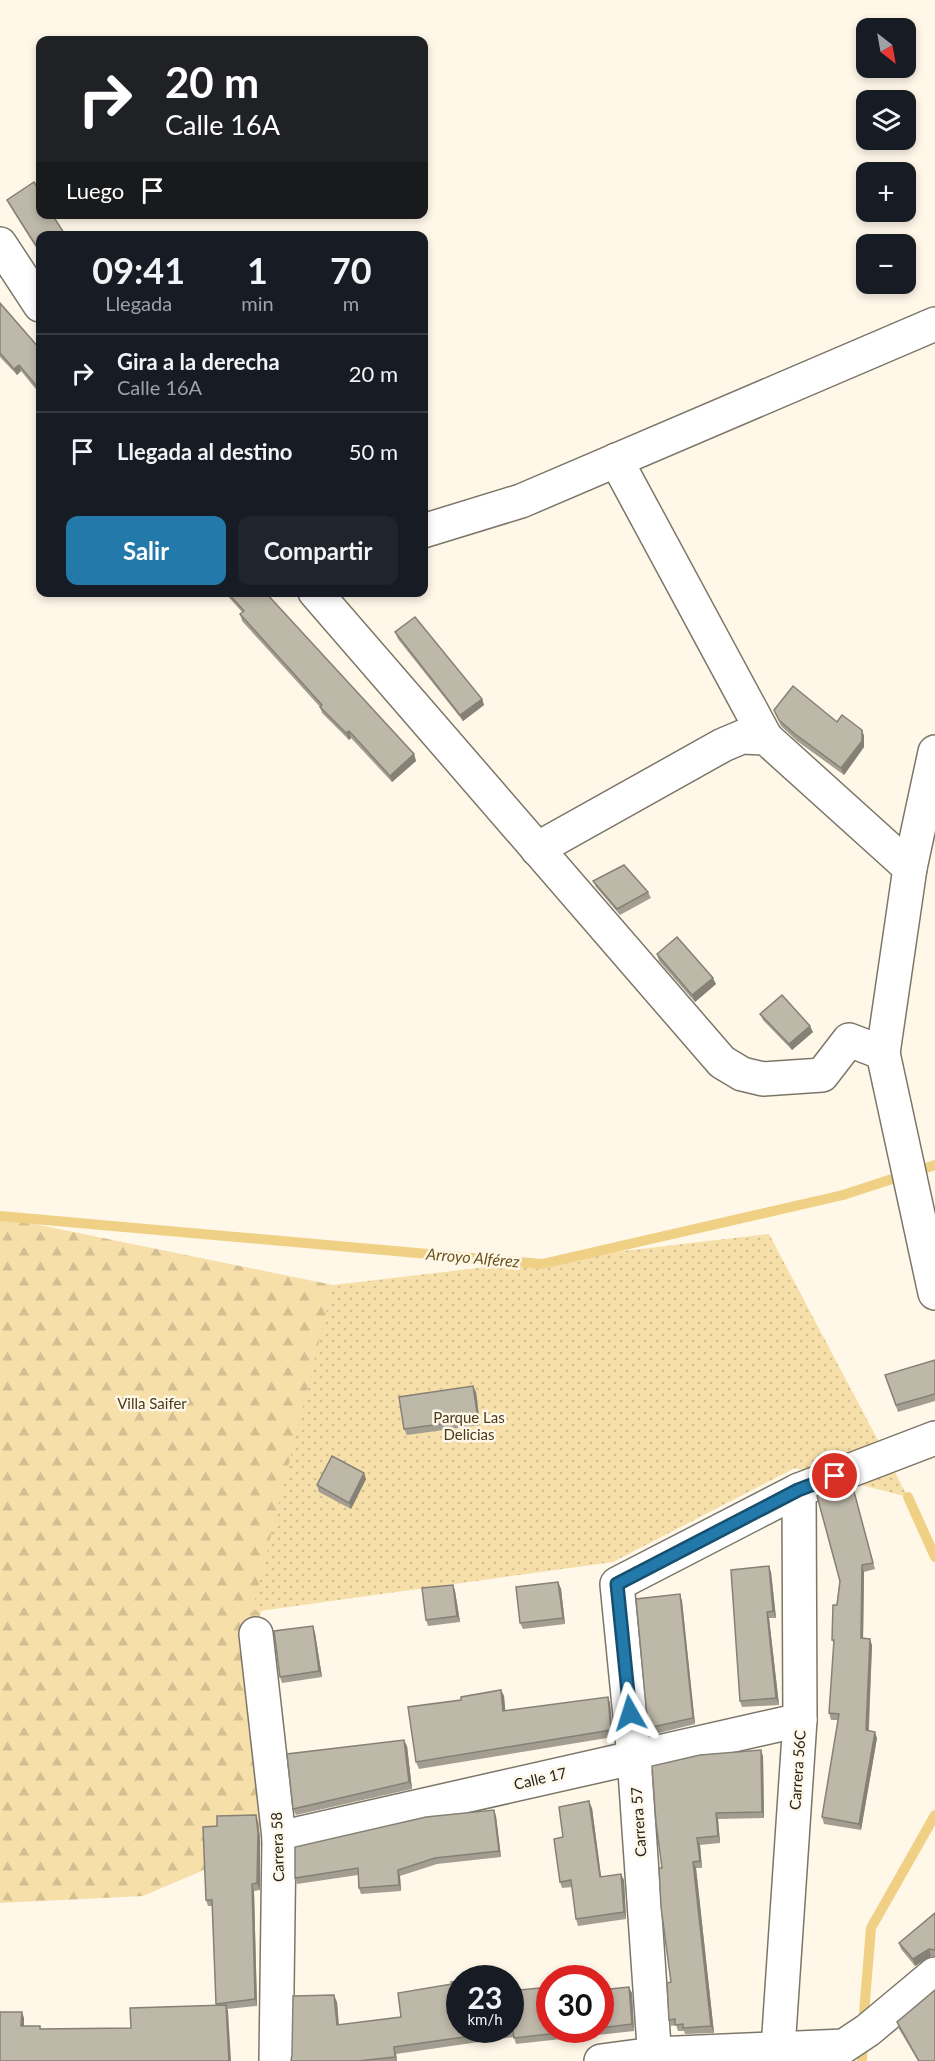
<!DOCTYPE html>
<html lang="es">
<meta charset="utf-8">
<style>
body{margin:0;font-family:Lato,sans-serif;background:#20242c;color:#f1f3f6;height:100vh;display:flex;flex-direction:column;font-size:22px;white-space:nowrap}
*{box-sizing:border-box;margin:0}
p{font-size:20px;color:#9ea1a6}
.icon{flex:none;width:33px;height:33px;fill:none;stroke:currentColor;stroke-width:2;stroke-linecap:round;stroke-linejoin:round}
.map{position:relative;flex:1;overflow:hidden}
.panel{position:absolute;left:36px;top:231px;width:392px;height:366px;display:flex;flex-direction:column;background:#171b24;border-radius:12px;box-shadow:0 3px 9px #0003}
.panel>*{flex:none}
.guide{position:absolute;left:36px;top:36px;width:392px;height:183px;border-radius:12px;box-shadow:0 3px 9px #0003;background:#202124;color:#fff;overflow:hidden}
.needle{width:39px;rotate:149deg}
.tools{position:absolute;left:856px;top:18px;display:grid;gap:12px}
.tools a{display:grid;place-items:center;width:60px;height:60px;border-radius:12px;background:#171b24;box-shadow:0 3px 9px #0003;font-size:30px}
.speed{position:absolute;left:446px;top:1965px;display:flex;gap:12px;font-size:30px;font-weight:700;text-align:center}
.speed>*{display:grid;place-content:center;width:78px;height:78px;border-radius:50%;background:#171b24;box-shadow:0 3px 9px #0003;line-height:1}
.speed small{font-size:15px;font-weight:400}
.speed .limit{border:9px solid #d22;background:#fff;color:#111}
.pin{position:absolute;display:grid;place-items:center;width:51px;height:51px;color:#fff;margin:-26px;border:3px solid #fff;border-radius:50%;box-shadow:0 2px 6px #0007}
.me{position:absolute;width:66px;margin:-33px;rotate:354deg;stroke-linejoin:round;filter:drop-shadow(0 0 4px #0008)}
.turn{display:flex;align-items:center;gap:21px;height:126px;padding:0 30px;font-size:27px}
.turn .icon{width:78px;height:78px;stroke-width:2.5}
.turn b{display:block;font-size:42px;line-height:51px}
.then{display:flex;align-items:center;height:57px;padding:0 30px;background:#0003;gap:12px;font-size:22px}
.eta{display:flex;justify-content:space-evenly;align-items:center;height:102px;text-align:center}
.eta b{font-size:36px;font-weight:700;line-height:42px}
.button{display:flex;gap:12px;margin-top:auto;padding:12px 30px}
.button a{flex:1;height:69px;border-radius:12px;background:#237aaa;color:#fff;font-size:24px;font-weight:700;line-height:69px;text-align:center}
.button a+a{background:#20242c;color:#f1f3f6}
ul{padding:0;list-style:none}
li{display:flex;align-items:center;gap:18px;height:78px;padding:0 30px;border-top:2px solid #363941}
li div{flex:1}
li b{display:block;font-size:22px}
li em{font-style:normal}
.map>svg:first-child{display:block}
.forest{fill:url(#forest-firs)}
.park{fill:url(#park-dots)}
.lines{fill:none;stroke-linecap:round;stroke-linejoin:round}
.stream{stroke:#f0d084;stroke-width:10}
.minor-casing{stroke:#7c7669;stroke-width:36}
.minor{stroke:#fff;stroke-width:33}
.wall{fill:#a39e91}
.shaded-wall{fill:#858176}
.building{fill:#beb8a9;stroke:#858176;stroke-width:1.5}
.route-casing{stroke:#174f6e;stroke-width:15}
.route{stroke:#237aaa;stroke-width:10}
.labels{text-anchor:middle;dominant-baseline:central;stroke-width:5;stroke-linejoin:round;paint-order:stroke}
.park-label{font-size:15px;fill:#493c1a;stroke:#fff8e9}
.street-label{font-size:15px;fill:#25231d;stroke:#fff8e9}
.water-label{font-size:16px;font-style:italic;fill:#6a541b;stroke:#fff8e9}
</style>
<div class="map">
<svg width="935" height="2061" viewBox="0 0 935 2061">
<defs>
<pattern id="forest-firs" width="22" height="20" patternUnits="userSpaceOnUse" patternTransform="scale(1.5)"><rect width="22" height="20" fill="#f6dfa9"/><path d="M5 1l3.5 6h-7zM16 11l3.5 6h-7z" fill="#d3bf91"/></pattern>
<pattern id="park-dots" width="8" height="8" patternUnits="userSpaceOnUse" patternTransform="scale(1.5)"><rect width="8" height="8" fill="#f6dfa9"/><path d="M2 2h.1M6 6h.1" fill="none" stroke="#d3bf91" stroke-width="1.8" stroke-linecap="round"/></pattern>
</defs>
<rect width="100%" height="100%" fill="#fff8e9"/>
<polygon class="forest" points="0,1217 333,1285 256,1634 279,1838 143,1896 0,1903"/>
<polygon class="park" points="769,1234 908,1497 795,1468 613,1562 252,1612 333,1285"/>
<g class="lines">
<g class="stream">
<polyline points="0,1216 542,1264 843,1195 935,1165"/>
<polyline points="908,1497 935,1557"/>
<polyline points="863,2025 871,1928 935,1815"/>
<polyline points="862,2061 863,2040"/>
</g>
<g class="minor-casing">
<g id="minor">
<polyline points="0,244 40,305"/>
<polyline points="616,460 766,738"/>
<polyline points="423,531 521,501 935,324"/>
<polyline points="315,592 722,1062 742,1074 763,1079 822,1075 849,1040 883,1053 910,868 935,752"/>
<polyline points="537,849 723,745 742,737 766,738 910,868"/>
<polyline points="883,1053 935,1293"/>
<polyline points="256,1634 279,1838 276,2061"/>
<polyline points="279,1838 800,1720"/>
<polyline points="778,2049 800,1720 799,1490"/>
<polyline points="601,2061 654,2054 844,2046 868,2030 935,1974"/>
<polyline points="655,2061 634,1757 617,1584 799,1490 935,1438"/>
</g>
</g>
<use href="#minor" class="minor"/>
</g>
<g class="wall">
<polygon points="7,200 57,221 40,236 40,254 10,206"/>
<polygon points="0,303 40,349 40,394 21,371 17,375 0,357"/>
<polygon points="224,592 265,592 414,754 416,761 392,782 351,738 349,740 322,713 320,707 242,621 240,614 242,612"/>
<polygon points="395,632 482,699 484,705 463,721 398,639"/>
<polygon points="774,710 837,722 862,730 864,736 864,747 844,775 797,741 781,726"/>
<polygon points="593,881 648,892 651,898 620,915 596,887"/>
<polygon points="657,954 716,984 695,1002 659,961"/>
<polygon points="760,1014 813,1032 792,1050 763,1020"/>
<polygon points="935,1360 935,1401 898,1412 885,1375"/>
<polygon points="476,1392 480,1425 407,1435 404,1429"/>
<polygon points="366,1479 351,1509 319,1492 317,1485"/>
<polygon points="852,1484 875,1569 864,1572 863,1638 872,1645 869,1730 877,1738 861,1830 824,1824 822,1817 838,1720 831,1720 829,1713 834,1644 832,1640"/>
<polygon points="771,1572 776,1618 769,1618 779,1705 742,1707 740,1701"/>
<polygon points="558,1582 561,1589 565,1624 523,1629 520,1623"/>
<polygon points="453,1585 455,1591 460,1622 428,1626 426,1620"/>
<polygon points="682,1601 695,1724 651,1735 648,1728"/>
<polygon points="315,1633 322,1677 282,1683 280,1677"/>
<polygon points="501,1690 504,1696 505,1711 608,1697 610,1703 613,1737 419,1769 416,1762 461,1700"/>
<polygon points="407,1746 412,1789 296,1815 293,1809"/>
<polygon points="763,1756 764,1818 718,1819 720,1843 700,1845 702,1868 696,1868 714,2033 685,2034 684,2031 678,2031 676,2025 671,2026 669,2020 671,1982 662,1868"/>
<polygon points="592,1808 601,1877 624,1880 626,1919 578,1926 576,1919 572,1887 562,1888 560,1882 563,1837"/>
<polygon points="496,1816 501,1857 437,1864 400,1876 401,1891 361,1894 359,1888 358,1875 297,1884 295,1878"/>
<polygon points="258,1822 260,1839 260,1890 254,1891 257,2006 227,2009 228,2011 0,2061 24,2018 24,2026 40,2026 41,2029 131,2028 216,2005 212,1906 208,1906 206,1900 217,1826"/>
<polygon points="935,1913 935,1956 931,1956 915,1966 901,1949 899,1943"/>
<polygon points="600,1990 632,1993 634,2031 516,2044 514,2037 396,2054 397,2061 291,2061 292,2055 337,2002 339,2025 549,2030 600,2030"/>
<polygon points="897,2022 935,2061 918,2061 899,2029"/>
</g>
<g class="shaded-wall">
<polygon points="19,365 21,371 17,375 14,369"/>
<polygon points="482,699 484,705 463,721 460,715"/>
<polygon points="862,730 864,736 864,747 844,775 841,768"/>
<polygon points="349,731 351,738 349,740 346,733"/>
<polygon points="414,754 416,761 392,782 390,776"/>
<polygon points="713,978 716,984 695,1002 692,995"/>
<polygon points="810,1026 813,1032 792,1050 789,1044"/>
<polygon points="473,1386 476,1392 480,1425 478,1419"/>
<polygon points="364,1473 366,1479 351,1509 349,1503"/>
<polygon points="862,1565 864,1572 863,1644 861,1638"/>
<polygon points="769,1566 771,1572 776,1618 773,1611"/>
<polygon points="558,1582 561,1589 565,1624 563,1618"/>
<polygon points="453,1585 455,1591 460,1622 457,1616"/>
<polygon points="680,1594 682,1601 695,1724 693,1718"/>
<polygon points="767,1612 769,1618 779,1705 776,1698"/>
<polygon points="313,1626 315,1633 322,1677 319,1671"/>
<polygon points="870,1639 872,1645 868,1736 866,1730"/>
<polygon points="501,1690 504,1696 506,1718 503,1711"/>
<polygon points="608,1697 610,1703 613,1737 611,1730"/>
<polygon points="875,1732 877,1738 861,1830 859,1824"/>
<polygon points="404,1740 407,1746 412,1789 409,1782"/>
<polygon points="761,1750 763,1756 764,1818 762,1812"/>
<polygon points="589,1801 592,1808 602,1883 600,1877"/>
<polygon points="494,1810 496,1816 501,1857 499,1851"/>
<polygon points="716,1813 718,1819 720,1843 718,1836"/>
<polygon points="256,1815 258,1822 260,1839 260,1890 257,1883"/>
<polygon points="697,1838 700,1845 702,1868 700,1861"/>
<polygon points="693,1862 696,1868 714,2033 711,2026"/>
<polygon points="398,1870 400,1876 401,1891 399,1885"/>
<polygon points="621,1874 624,1880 626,1919 624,1912"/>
<polygon points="252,1884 254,1891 257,2006 255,1999"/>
<polygon points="929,1949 931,1956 915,1966 913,1959"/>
<polygon points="629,1987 632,1993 634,2031 632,2024"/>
<polygon points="334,1995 337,2002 339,2031 337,2025"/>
<polygon points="226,2005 228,2011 231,2061 229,2061"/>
<polygon points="22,2012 24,2018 24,2033 21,2026"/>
<polygon points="394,2047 396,2054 397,2061 395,2057"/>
</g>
<g class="building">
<polygon points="34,182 40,192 40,214 54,214 53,216 66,236 40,236 40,251 31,238 7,200"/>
<polygon points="0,303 40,349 40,390 19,365 14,369 0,353"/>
<polygon points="227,592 265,592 414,754 390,776 349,731 346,733 320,707 322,705 240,614 244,611"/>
<polygon points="415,617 482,699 460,715 395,632"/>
<polygon points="793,686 837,722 842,715 862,730 862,741 841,768 795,734 779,720 774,710"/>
<polygon points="624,865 648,892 617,909 593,881"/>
<polygon points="677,937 713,978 692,995 657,954"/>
<polygon points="782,995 810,1026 789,1044 760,1014"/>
<polygon points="935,1360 935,1394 896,1405 885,1375"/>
<polygon points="473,1386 478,1419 404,1429 399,1397"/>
<polygon points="332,1456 364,1473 349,1503 317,1485"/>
<polygon points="852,1484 873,1563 862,1565 861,1638 870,1639 866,1730 875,1732 859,1824 822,1817 839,1714 829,1713 834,1640 832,1640 833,1605 837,1605 840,1581 817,1496"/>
<polygon points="769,1566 773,1611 767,1612 776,1698 740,1701 731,1570"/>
<polygon points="558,1582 563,1618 520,1623 516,1587"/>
<polygon points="453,1585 457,1616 426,1620 422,1588"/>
<polygon points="680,1594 693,1718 648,1728 636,1599"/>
<polygon points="313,1626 319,1671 280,1677 274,1631"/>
<polygon points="501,1690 503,1711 608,1697 611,1730 416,1762 408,1707 461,1700 461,1697"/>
<polygon points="404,1740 409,1782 293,1809 287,1754"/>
<polygon points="761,1750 762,1812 716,1813 718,1836 697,1838 700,1861 693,1862 711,2026 683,2028 683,2024 675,2025 675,2019 669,2020 667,1983 671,1982 661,1907 659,1868 662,1868 656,1823 652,1766 700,1755"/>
<polygon points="589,1801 600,1877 621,1874 624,1912 576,1919 571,1880 560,1882 554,1839 563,1837 559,1807"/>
<polygon points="494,1810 499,1851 435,1858 398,1870 399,1885 359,1888 358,1868 295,1878 295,1847 426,1817"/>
<polygon points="256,1815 258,1833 257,1883 252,1884 255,1999 216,2004 212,1900 206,1900 203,1827 217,1826 217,1816"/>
<polygon points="935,1913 935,1950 929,1949 913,1959 899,1943"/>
<polygon points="490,1976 490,1978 474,1978"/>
<polygon points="459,1981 459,2030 510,2030 510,1991 549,1987 549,2030 586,2030 514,2038 513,2030 394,2047 395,2057 358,2061 291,2061 292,2055 293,1996 334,1995 337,2025 401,2017 398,1993 452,1984 451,1982"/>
<polygon points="629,1987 632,2024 600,2028 600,1990"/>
<polygon points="935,1990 935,2061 919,2061 897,2022"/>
<polygon points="226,2005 229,2061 0,2061 0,2012 22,2012 21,2026 40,2026 40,2029 131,2028 130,2008"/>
</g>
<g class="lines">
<g class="route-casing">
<polyline id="route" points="630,1713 617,1584 798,1490 835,1476"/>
</g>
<use href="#route" class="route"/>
</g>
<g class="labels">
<g class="park-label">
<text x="152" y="1403">Villa Saifer</text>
<text x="469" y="1417">Parque Las<tspan x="469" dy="17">Delicias</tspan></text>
</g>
<g class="street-label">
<text transform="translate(797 1770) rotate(-86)">Carrera 56C</text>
<text transform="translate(540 1778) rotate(-13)">Calle 17</text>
<text transform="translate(638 1822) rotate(-94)">Carrera 57</text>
<text transform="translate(277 1847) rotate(-92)">Carrera 58</text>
</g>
<g class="water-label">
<text transform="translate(473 1257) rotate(5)">Arroyo Alférez</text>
</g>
</g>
</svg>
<div class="tools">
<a><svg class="needle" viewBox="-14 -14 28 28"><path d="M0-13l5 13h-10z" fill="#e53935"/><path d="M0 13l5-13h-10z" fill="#9ea1a6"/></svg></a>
<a><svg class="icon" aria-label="layers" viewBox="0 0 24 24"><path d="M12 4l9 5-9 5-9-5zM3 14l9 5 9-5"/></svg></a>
<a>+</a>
<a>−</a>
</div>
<div class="speed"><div>23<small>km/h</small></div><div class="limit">30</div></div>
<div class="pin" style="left:835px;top:1476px;background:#d93025"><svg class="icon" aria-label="arrive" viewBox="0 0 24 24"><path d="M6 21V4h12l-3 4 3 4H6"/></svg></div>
<svg class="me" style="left:630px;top:1713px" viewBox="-20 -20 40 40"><path d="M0-17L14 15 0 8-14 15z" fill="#237aaa" stroke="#fff" stroke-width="4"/></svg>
<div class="guide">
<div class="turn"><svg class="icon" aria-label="right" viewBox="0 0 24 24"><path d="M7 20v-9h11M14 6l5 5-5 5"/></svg><div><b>20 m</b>Calle 16A</div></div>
<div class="then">Luego<svg class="icon" aria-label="arrive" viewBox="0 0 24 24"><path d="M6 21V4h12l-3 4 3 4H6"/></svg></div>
</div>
<section class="panel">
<div class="eta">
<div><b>09:41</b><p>Llegada</p></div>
<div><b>1</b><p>min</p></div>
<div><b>70</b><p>m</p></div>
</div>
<ul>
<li><svg class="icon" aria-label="right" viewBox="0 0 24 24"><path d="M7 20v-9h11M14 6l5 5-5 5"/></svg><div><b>Gira a la derecha</b><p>Calle 16A</p></div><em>20 m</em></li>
<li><svg class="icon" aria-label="arrive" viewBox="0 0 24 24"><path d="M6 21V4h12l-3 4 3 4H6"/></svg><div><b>Llegada al destino</b></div><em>50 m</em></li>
</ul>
<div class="button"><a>Salir</a><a>Compartir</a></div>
</section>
</div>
